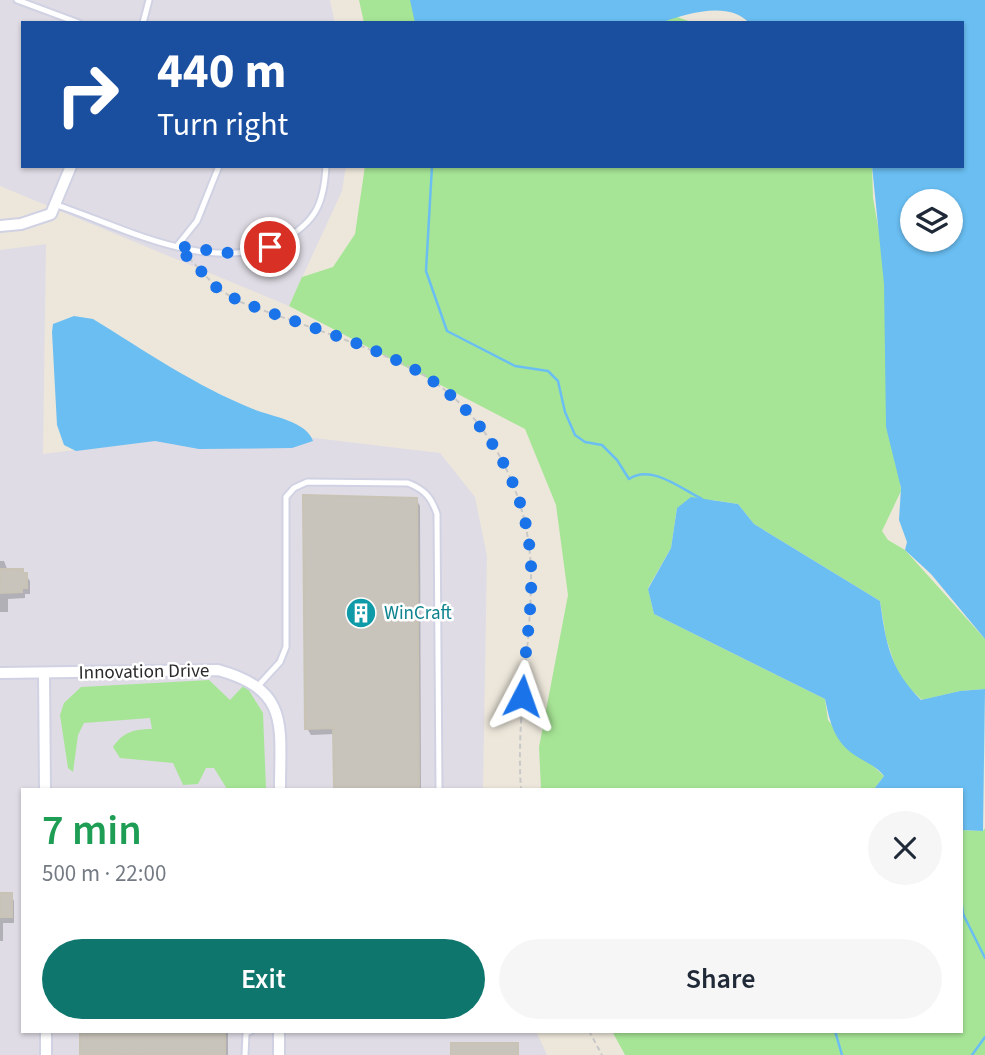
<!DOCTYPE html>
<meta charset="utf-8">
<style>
body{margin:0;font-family:"Source Sans 3",sans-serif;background:#f6f6f7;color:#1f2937;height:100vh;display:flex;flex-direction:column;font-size:26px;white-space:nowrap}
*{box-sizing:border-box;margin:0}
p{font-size:23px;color:#747a83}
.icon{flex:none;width:38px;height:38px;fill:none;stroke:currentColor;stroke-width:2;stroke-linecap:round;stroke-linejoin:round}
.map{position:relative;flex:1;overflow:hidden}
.sheet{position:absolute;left:21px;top:788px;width:942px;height:245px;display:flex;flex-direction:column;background:#fff;border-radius:0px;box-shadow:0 2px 5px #0004}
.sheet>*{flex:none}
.hud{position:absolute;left:21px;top:21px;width:943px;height:147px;border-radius:0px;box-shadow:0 2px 5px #0004;background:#1a4fa0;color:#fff;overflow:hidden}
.controls{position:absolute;left:900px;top:189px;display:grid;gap:14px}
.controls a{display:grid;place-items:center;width:63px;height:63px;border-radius:50%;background:#fff;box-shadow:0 2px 5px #0004;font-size:35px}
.pin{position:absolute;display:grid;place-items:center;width:60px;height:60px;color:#fff;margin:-30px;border:4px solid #fff;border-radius:50%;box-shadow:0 2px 7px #0007}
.me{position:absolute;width:77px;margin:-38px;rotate:4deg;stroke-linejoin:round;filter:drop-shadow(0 0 5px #0008)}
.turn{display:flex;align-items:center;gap:24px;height:147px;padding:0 21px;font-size:32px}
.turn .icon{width:91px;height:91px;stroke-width:2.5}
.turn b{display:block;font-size:49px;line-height:60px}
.round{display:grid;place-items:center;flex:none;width:74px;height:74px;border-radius:37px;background:#f6f6f7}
.headline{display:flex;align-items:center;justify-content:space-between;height:119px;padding:0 21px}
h1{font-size:42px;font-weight:600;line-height:52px;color:#1e9e55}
.primary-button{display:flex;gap:14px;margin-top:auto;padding:14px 21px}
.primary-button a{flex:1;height:80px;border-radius:42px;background:#0f766e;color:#fff;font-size:28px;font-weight:600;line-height:80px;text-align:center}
.primary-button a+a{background:#f6f6f7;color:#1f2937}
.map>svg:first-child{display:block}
.industrial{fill:#dfdce5}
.green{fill:#a7e596}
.water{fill:#6abef2;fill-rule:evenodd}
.shadow{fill:#0003}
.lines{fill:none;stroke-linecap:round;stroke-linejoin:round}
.stream{stroke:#6abef2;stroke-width:2.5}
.building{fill:#c8c4bb;stroke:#c8c3b5;stroke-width:2}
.service-casing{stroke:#d0d2e3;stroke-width:9}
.minor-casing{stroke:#d0d2e3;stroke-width:14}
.path{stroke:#c8c8c8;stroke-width:2;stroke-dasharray:5 3.5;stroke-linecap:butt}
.service{stroke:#fff;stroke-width:5}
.minor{stroke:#fff;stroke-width:10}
.route{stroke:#1a73e8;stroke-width:12;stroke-dasharray:0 21.6}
.labels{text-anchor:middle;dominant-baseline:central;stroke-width:5;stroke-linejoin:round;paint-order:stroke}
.culture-label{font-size:19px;fill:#0d838f;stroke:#fff;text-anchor:start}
.street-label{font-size:19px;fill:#2a2a2a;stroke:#fff}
</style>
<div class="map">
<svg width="985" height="1055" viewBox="0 0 985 1055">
<rect width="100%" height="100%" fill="#ede7db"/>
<g class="industrial">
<polygon points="0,0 330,0 335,23 23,23 23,166 346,166 342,191 289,306 0,186"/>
<polygon points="46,244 43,454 239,429 440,453 475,497 487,556 483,789 23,789 23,1031 536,1031 547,1055 0,1055 0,250"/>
</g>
<g class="green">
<polygon points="359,0 654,0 655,9 694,23 364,23"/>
<polygon points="365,166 872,166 873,198 886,270 885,316 901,491 882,531 888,540 905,550 985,639 985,689 960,691 922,700 899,678 886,638 880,601 754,524 738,504 712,500 677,508 671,548 648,588 654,614 825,699 828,720 858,757 871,764 884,776 874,789 541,789 539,747 568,595 556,505 525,429 289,306 302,277 333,267 355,234"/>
<path d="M209,680L230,700L245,684L263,713L266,789H227L214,768H206L198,784L183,785L173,763L120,758L113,747C123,732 134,729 152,729L150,718L84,723L78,735L73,772L68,768L60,715L64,703L81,687Z"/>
<polygon points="985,828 985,1055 625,1055 612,1031 961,1031 961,830 983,831"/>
</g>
<g class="water">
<path d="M410,0H985V639L931,574L905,550L907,542L899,520L901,488L886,427L884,284L872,166H962V23H749C729,0 685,14 660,23H415ZM950,201V240H912V201Z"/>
<path d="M74,316L93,319C145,351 196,386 253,409C270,416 307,421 313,441L292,448L199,449L155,441L76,451L64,445L57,425L52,332L53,324Z"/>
<path d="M691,497L738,504L754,524L880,601C886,644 890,669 921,700L960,691L985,689L983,831L961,830V789H874L884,776C876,766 867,763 856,756C834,742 830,722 825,699L654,614L648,589L671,548L677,508Z"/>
</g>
<g class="shadow">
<polygon points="416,499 420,506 421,789 335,789 335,734 311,735 307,728"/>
<polygon points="0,561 4,561 8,571 22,570 30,581 30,594 25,594 25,598 8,599 8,612 0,612"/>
<polygon points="0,895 11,895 14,901 14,923 3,923 3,941 0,941"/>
<polygon points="82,1031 228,1031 228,1055 83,1055"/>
</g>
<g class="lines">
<g class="stream">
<path d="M432,166L426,271L447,331L515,366L548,371L558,381L565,412L575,435L585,442L602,445L617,460L629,479C651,464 680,488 702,499"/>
<polyline points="961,868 961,875"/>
<polyline points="961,898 963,914 985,958"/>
<polyline points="835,1031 842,1055"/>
<polyline points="972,1055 985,1037"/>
</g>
</g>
<g class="building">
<polygon points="303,495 417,498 419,789 334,789 333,728 305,729"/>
<polygon points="0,569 23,569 23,573 27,573 27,588 22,588 22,592 0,593"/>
<rect x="0" y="893" width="12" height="24"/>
<polygon points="80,1031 225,1031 225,1055 80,1054"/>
<rect x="451" y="1043" width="67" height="12"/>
</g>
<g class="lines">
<g class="service-casing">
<g id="service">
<polyline points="17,0 79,23"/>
<polyline points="143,23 149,0"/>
<path d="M57,205C125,228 213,277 283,240C316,222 324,203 326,166"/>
<polyline points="177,246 197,221 219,166"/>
<path d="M258,686L280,662L286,647V497L294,488L307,482L408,483C425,490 431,497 437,514L439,789"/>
<polyline points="245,1055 246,1033 251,1031"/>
</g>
</g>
<g class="minor-casing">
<g id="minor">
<polyline points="0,226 21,224 51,214 71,166"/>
<path d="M0,673L218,670C290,690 280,725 280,789"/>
<polyline points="44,673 45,789"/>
<polyline points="46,1031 46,1055"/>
<polyline points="279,1055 279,1031"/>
</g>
</g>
<g class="path">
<path d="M189,258L217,288L238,301C295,323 357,341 411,368C489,408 533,498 531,583C530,653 516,720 521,789"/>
<polyline points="589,1031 602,1055"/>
</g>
<use href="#service" class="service"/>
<use href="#minor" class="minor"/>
</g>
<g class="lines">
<path class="route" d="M270,247L236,254L177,246L217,288L239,301C293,322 361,341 412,368C475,402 520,472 529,543C536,593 525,646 522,696"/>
</g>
<defs>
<g id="building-disc" transform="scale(1.575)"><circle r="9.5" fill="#0f9aa8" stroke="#fff"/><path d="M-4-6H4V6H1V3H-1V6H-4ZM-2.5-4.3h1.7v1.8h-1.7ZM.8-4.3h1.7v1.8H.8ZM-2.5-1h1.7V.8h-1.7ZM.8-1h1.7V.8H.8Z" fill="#fff"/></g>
</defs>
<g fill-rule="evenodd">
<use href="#building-disc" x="361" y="613"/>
</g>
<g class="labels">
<g class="culture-label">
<text x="384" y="613">WinCraft</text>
</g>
<g class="street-label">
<text transform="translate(144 672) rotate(-1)">Innovation Drive</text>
</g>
</g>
</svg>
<div class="controls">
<a><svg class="icon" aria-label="layers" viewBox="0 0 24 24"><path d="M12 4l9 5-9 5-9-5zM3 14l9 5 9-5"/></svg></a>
</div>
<div class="pin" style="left:270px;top:247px;background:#d93025"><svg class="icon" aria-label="arrive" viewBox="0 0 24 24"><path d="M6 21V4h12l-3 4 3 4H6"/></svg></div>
<svg class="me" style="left:522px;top:696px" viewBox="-20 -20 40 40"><path d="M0-17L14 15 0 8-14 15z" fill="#1a73e8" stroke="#fff" stroke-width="4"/></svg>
<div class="hud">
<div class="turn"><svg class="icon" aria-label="right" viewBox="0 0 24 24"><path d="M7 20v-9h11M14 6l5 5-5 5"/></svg><div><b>440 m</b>Turn right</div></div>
</div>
<section class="sheet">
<div class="headline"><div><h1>7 min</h1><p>500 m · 22:00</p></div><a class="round"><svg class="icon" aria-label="close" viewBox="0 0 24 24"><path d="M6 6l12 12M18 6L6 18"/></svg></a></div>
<div class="primary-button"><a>Exit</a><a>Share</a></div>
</section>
</div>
